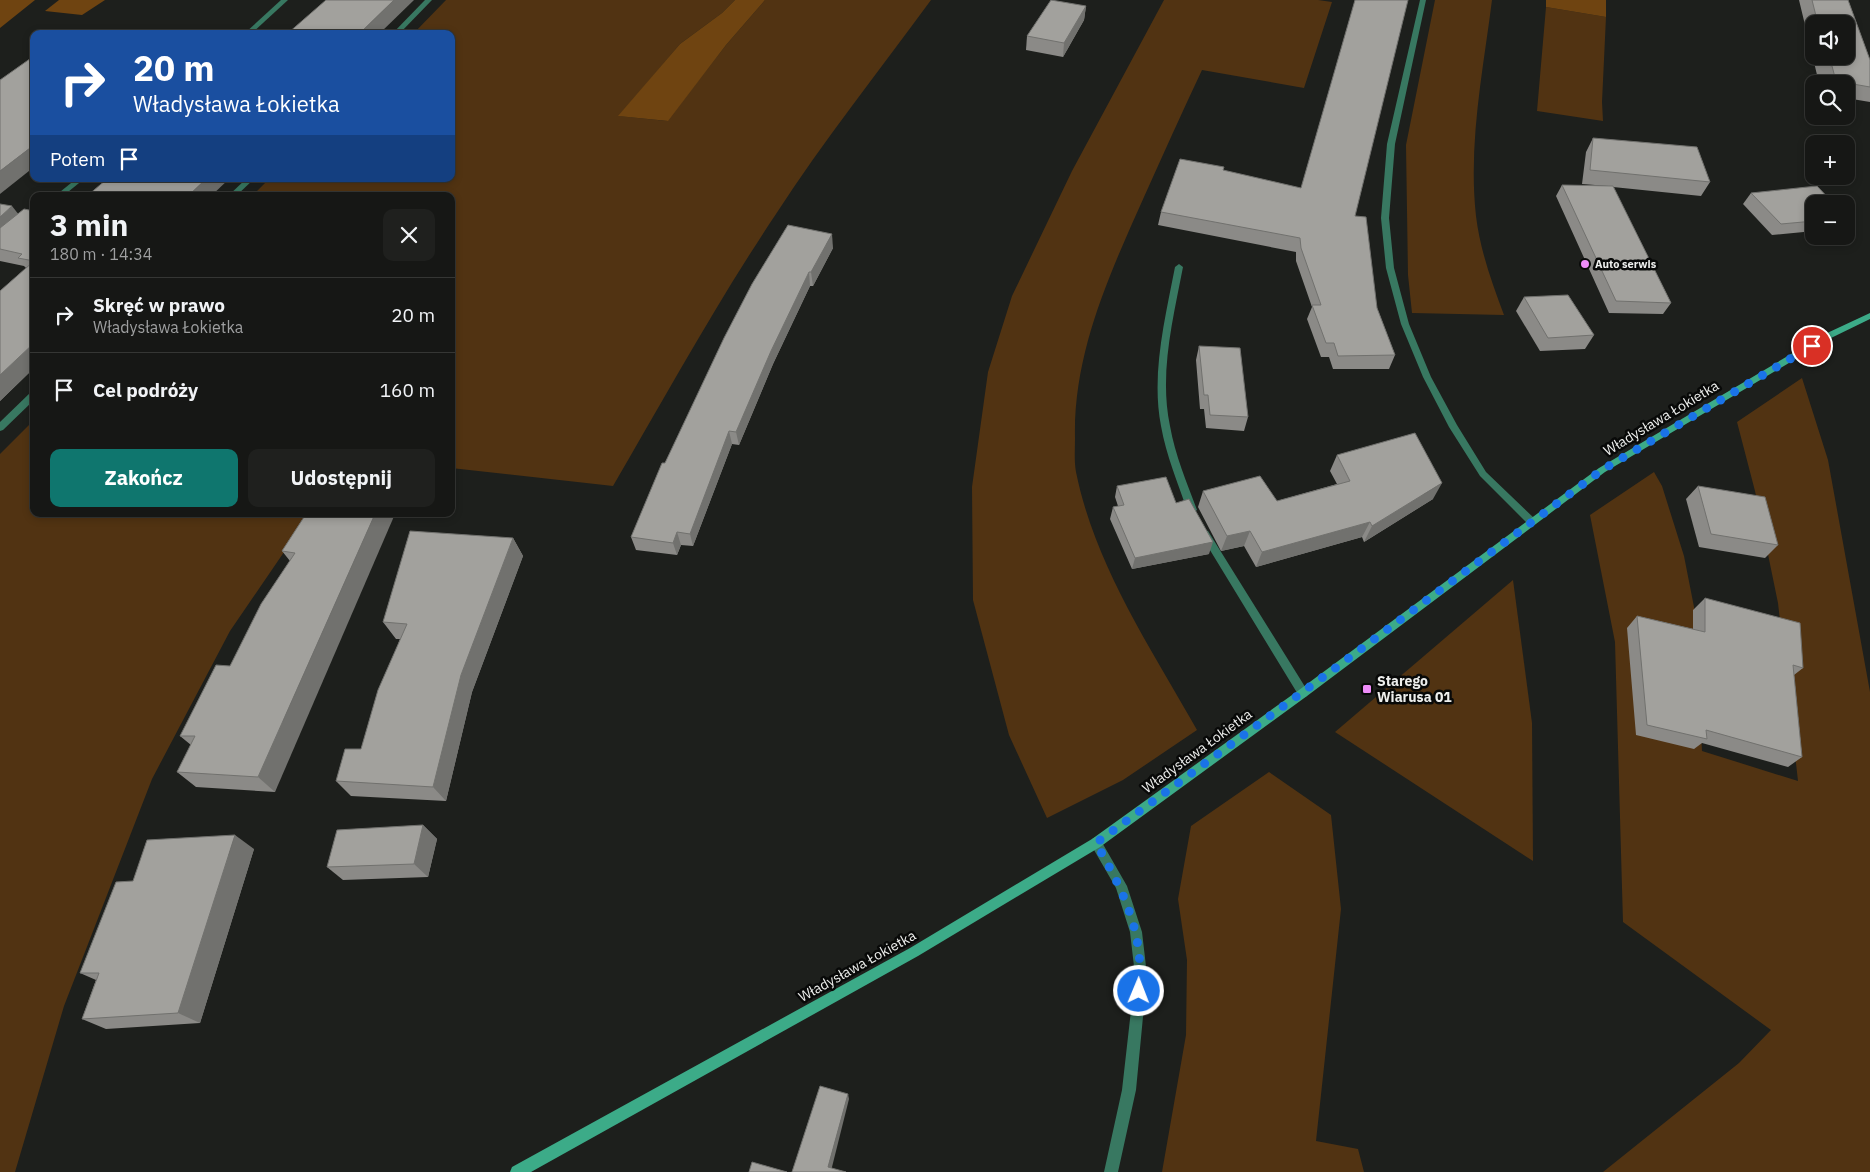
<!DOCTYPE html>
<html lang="pl">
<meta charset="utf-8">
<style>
body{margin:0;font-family:"IBM Plex Sans",sans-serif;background:#1f201e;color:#f1f3f6;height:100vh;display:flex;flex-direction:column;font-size:19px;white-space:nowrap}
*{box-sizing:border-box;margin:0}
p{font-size:16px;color:#9e9fa0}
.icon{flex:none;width:28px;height:28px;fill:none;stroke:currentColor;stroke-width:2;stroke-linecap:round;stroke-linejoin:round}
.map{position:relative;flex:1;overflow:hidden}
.sheet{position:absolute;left:30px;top:192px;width:425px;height:325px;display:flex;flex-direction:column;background:#161715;border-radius:10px;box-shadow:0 2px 8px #0003,0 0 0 1px #353634}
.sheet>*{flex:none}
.guide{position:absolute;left:30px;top:30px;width:425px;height:152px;border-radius:10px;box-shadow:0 2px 8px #0003,0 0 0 1px #353634;background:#1a4fa0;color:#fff;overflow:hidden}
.controls{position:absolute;left:1805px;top:15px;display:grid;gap:10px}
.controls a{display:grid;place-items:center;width:50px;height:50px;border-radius:10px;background:#161715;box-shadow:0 2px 8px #0003,0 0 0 1px #353634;font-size:25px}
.pin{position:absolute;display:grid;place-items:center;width:42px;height:42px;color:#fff;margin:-21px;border:2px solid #fff;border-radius:50%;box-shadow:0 1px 5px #0007}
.me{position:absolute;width:55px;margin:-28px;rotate:1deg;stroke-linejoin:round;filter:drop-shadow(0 0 4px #0008)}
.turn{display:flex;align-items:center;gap:18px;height:105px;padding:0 20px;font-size:22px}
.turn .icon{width:65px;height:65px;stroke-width:2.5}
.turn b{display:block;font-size:35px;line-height:42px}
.then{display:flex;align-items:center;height:48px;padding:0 20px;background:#0003;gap:10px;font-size:19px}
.round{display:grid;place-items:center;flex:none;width:52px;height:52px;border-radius:10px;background:#1f201e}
.headline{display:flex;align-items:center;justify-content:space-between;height:85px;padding:0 20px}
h1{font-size:30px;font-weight:800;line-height:38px}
.button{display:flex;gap:10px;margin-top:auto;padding:10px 20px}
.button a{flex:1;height:58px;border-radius:10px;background:#0f766e;color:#fff;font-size:20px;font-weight:800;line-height:58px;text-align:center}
.button a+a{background:#1f201e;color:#f1f3f6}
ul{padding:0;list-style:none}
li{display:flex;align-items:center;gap:15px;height:75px;padding:0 20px;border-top:1px solid #353634}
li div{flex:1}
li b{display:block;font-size:19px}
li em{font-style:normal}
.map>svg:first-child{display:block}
.green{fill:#513312}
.forest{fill:#6f4411}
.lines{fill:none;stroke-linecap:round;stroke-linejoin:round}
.lane{fill:#387861;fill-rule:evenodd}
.street{fill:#387861;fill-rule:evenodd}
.secondary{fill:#3cab88;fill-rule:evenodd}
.wall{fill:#8b8a87;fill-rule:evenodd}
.shaded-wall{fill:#71716e}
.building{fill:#a2a19d;stroke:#71716e}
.route{stroke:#1a73e8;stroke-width:9;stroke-dasharray:0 16.2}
.poi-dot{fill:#ee8cf8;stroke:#080908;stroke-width:2}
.labels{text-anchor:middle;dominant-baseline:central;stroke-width:5;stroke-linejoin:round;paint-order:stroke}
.far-poi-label{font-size:11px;font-weight:bold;fill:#eeefed;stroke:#080908;text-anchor:start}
.street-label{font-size:14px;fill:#eeefed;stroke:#080908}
.poi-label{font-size:14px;font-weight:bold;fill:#eeefed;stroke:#080908;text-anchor:start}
</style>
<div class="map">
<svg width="1870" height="1172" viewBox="0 0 1870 1172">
<rect width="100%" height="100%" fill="#1d1f1c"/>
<g class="green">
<path d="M446,0H735L722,13L680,44L619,116L667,121L726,45L765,0H931C879,71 824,140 776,214C717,302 666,395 613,486L451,468V196H252L269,179H451V34H413Z"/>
<path d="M1164,0H1318L1332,2L1304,88L1202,70C1182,112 1163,155 1144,197C1110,273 1073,353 1075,438C1075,449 1074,461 1076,472C1095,566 1151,648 1197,730L1123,780L1047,818L1009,735L973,600L972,487L988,372L1012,296L1072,171Z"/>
<path d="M1435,0H1492C1483,71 1468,144 1476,216C1480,250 1492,283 1504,315L1412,313L1408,275L1406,145Z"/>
<polygon points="1546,7 1606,17 1602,102 1603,121 1537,111"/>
<polygon points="1802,378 1828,460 1870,692 1870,1172 1603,1172 1739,1063 1771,1030 1623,922 1615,642 1590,515 1654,472 1662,486 1684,556 1694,607 1702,751 1798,781 1778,603 1755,491 1737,422"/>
<polygon points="34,420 34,514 310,514 230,631 152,779 64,1006 15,1172 0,1172 0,454"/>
<polygon points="1513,580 1532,723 1533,861 1335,732"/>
<polygon points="1269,772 1331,815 1341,909 1316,1141 1358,1149 1364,1172 1162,1172 1186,1035 1187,960 1178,899 1191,826"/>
</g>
<g class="forest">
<polygon points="0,0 35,0 0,28"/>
<polygon points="59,0 105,0 82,15 45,11"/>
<polygon points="735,0 765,0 726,45 668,121 618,116 680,44 722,13"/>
<polygon points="1546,0 1606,0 1606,17 1546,7"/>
</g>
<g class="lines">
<g class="lane">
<polygon points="1420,0 1426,0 1395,144 1389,218 1394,268 1409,324 1431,377 1457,425 1486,472 1535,519 1537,522 1532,526 1529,525 1480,476 1449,427 1423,377 1401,324 1386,268 1381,218 1387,144"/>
<path d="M1179,264L1183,267C1173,319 1159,374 1170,426C1175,455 1187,483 1197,510L1192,514L1187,510C1178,483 1166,455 1161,426C1151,374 1165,319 1175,267Z"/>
<polygon points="1205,530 1208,531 1307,690 1308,693 1307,696 1303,698 1299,696 1202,537 1200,534"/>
</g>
<g class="street">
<polygon points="281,0 288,0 251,34 244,34"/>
<polygon points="425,0 432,0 399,34 392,34"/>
<polygon points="76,179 84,179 63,196 55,196"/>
<polygon points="246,179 254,179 236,196 228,196"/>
<polygon points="34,391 34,400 3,430 0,431 0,422 31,392"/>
<polygon points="1096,837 1100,839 1127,886 1142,932 1147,975 1136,1090 1118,1172 1104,1172 1122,1090 1135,975 1130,932 1116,888 1090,843 1092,839"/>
</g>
<polygon class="secondary" points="1870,313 1870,319 1831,338 1605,472 1307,696 1100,847 918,956 531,1172 510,1172 512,1167 910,948 1092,839 1299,690 1599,468 1825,334"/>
</g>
<g class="wall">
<path d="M1799,0H1848L1870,60V102L1846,98V84H1824L1822,80L1818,79ZM1814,24H1846V56H1814Z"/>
<polygon points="1086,6 1084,20 1063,57 1026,50 1027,36"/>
<polygon points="1593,138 1710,182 1701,196 1613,187 1671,303 1663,314 1609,313 1556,196 1562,185 1608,186 1582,184 1586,152"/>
<polygon points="1223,171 1355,216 1377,308 1395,355 1389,369 1333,369 1329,357 1321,357 1307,319 1312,307 1296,261 1296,252 1158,225 1161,212"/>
<polygon points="1751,193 1814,204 1814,231 1772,235 1743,204"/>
<polygon points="0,204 18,214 34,211 34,368 0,401 0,291 26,268 24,266 0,261"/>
<polygon points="788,225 833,248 813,286 810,286 773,364 739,445 732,444 693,546 681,545 677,555 636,550 631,537 665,463"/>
<polygon points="1524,297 1594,335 1585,349 1540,351 1516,311"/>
<polygon points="1199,346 1248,417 1244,431 1206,428 1204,409 1200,409 1196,360"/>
<polygon points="1337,455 1433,499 1364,542 1362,537 1256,567 1244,546 1221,551 1198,507 1203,491 1277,501 1337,484 1330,471"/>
<polygon points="1117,486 1176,503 1209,554 1132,569 1110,519 1113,507 1118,506 1115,497"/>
<polygon points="1698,486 1778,545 1765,558 1699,547 1686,499"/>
<polygon points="306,514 275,792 196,787 177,772 191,745 180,736 230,666 290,561 282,551"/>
<polygon points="513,538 523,556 472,692 446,801 351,796 336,781 361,749 400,639 396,639 383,622"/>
<polygon points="1705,598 1803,668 1794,675 1802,757 1788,767 1702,743 1694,749 1636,735 1627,628 1637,616 1693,629 1693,610"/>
<polygon points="423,825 437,839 428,877 343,880 327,867"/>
<polygon points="254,849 200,1023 106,1029 82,1019 96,980 80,973 133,881"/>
</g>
<g class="shaded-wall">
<polygon points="394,0 414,0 379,34 359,34"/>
<polygon points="1086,6 1084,20 1063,57 1064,43"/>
<polygon points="34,145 34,167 0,194 0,171"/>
<polygon points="206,179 229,179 211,196 188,196"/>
<polygon points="12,206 23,220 0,241 0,217"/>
<polygon points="832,234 833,248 813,286 811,272"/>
<polygon points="809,272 810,286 773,364 739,445 736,432 771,351"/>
<polygon points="34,343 34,368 0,401 0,375"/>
<polygon points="729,431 732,444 693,546 690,534"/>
<polygon points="1442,483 1433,499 1364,542 1372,526"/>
<polygon points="375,514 395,514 275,792 258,777"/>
<polygon points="1370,522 1362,537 1256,567 1262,552"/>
<polygon points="1250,531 1244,546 1221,551 1227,536"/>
<polygon points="677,532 681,545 677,555 673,543"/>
<polygon points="513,538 523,556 472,692 446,801 433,787 461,675"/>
<polygon points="1213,542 1209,554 1132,569 1135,558"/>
<polygon points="423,825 437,839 428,877 414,864"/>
<polygon points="235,835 254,849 200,1023 178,1013"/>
<polygon points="848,1094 849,1099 831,1171 828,1167"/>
</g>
<g class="building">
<polygon points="326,0 394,0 359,34 287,34"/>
<polygon points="1051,0 1086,6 1064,43 1027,36"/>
<polygon points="1355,0 1408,0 1355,216 1366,217 1377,308 1395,355 1338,356 1334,343 1326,343 1312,305 1321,305 1301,248 1300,238 1161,212 1180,159 1224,167 1223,170 1301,188"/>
<polygon points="1812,0 1848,0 1870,60 1870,87 1836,81 1832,66 1828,65 1826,56 1846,56 1846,24 1818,24"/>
<polygon points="34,56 34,145 0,171 0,80"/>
<polygon points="1593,138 1697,147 1710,182 1590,170"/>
<polygon points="107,179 206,179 188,196 87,196"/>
<polygon points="1562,185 1613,186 1671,303 1616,301"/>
<polygon points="1817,186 1834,204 1814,204 1814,221 1781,224 1751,193"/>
<polygon points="0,204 12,206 0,217"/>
<polygon points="24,209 34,211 34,343 0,375 0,291 34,261 18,258 22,254 0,249 0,228"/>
<polygon points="788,225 832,234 811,272 809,272 771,351 736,432 729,431 690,534 677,532 673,543 631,537 662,463 665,463 724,338 752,284"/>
<polygon points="1568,295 1594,335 1548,338 1524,297"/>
<polygon points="1199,346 1240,348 1248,417 1210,415 1208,395 1204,395"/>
<polygon points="1415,433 1442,483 1372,526 1370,522 1262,552 1250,531 1227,536 1203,491 1260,476 1277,501 1350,481 1337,455"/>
<polygon points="1166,477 1176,503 1189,499 1213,542 1135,558 1113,507 1124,505 1117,486"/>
<polygon points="1698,486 1765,497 1778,545 1711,534"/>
<polygon points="306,514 375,514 258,777 177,772 195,736 180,736 216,665 230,666 261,604 295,553 282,551"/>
<polygon points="410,531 513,538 461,675 433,787 336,781 345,749 361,749 378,690 407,624 383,622"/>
<polygon points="1705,598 1800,623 1803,668 1793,665 1802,757 1706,730 1707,739 1647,725 1637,616 1705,632"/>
<polygon points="423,825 414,864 327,867 337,830"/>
<polygon points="235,835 178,1013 82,1019 99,973 80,973 116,882 133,881 147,840"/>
<polygon points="820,1086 848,1094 828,1167 846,1172 792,1172"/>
<polygon points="752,1162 787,1172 749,1172"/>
</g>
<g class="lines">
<path class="route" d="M1139,991C1145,934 1123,890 1096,843L1330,672L1602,470L1812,346"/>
</g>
<g class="poi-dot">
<circle cx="1585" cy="264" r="5"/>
<rect x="1362" y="684" width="10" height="10" rx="2.5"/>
</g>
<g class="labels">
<g class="far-poi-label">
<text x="1595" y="264">Auto serwis</text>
</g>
<g class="street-label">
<text transform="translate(1661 418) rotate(-31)">Władysława Łokietka</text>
<text transform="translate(1197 751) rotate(-36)">Władysława Łokietka</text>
<text transform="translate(857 966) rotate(-29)">Władysława Łokietka</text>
</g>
<g class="poi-label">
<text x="1377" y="681">Starego<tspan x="1377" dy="16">Wiarusa 01</tspan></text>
</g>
</g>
</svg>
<div class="controls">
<a><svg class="icon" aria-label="sound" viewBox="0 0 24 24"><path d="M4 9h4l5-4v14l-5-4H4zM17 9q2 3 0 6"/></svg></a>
<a><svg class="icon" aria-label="search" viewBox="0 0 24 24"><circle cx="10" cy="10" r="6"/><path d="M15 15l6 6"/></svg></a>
<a>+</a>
<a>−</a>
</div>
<div class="pin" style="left:1812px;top:346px;background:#d93025"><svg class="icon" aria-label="arrive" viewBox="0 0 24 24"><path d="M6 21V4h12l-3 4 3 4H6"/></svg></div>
<svg class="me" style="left:1139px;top:991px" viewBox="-20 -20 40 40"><circle r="17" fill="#1a73e8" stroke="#fff" stroke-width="3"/><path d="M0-11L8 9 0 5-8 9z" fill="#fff"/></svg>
<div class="guide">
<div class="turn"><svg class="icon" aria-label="right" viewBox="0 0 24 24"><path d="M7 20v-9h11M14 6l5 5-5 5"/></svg><div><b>20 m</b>Władysława Łokietka</div></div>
<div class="then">Potem<svg class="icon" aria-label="arrive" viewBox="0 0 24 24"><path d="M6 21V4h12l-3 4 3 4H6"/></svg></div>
</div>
<section class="sheet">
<div class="headline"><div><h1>3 min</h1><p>180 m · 14:34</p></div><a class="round"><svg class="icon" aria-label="close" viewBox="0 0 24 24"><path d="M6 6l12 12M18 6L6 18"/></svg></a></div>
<ul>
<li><svg class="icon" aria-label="right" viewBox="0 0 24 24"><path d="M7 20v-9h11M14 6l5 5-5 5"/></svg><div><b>Skręć w prawo</b><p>Władysława Łokietka</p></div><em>20 m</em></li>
<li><svg class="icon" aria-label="arrive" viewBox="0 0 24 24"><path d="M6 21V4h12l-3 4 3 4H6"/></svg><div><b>Cel podróży</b></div><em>160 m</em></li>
</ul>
<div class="button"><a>Zakończ</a><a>Udostępnij</a></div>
</section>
</div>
